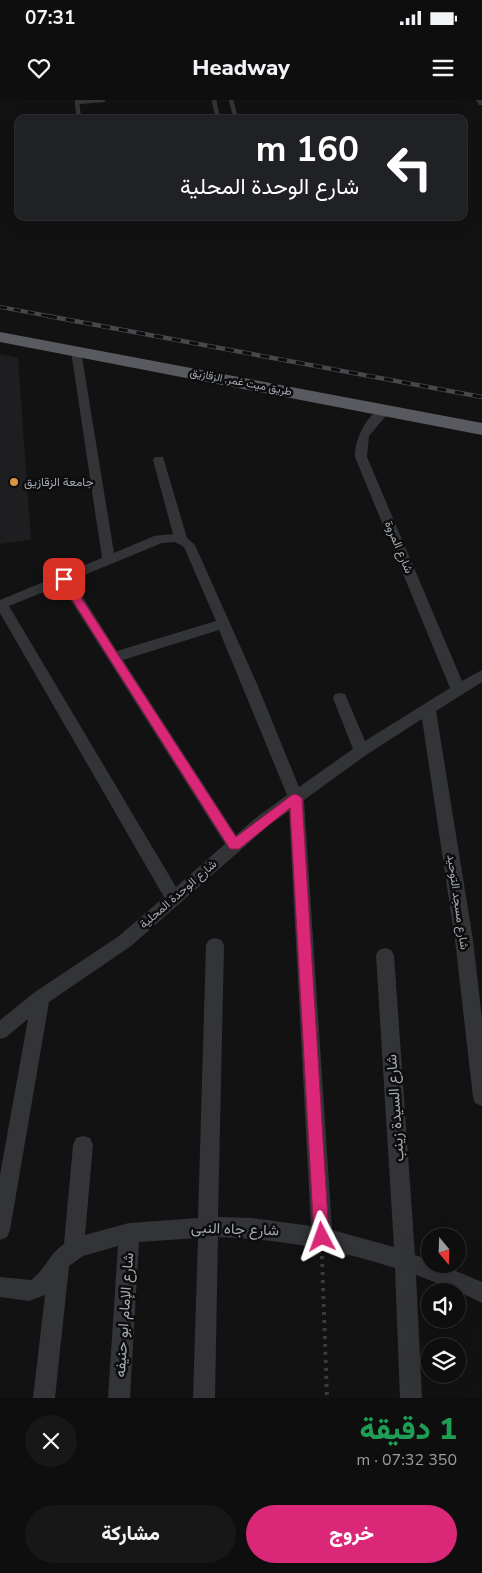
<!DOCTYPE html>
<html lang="ar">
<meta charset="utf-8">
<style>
body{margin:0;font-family:"Nunito Sans",Vazirmatn,sans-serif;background:#171717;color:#f1f3f6;direction:rtl;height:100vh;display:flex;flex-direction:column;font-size:19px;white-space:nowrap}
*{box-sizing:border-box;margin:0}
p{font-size:16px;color:#9b9c9e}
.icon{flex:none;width:28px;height:28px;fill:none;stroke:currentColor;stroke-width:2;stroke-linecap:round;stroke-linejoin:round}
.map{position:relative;height:1298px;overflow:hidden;direction:ltr}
.panel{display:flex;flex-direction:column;background:#0e0e0e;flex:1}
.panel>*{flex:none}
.guide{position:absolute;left:15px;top:15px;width:452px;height:105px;border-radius:10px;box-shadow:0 5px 20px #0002,0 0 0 1px #2e2e2e;direction:rtl;background:#202124;color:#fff;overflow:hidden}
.needle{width:32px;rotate:161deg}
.fabs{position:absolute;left:421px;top:1128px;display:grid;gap:10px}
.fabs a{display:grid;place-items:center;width:45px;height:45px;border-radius:50%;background:#0e0e0e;box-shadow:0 5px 20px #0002,0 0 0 1px #2e2e2e;font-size:25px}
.pin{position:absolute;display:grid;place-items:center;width:42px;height:42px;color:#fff;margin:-21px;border-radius:10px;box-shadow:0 2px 8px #0006}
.me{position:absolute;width:55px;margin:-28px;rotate:356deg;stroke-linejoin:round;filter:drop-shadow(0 0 4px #0008)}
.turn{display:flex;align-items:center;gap:18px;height:105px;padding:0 25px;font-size:22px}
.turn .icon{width:65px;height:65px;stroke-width:2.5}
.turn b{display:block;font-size:35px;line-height:42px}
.round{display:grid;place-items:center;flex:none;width:52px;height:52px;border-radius:26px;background:#171717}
.summary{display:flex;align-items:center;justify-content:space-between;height:85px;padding:0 25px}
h1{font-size:30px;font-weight:800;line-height:38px;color:#1e9e55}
.cta{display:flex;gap:10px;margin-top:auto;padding:10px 25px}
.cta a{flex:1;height:58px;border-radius:30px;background:#db2777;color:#fff;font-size:20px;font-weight:800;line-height:58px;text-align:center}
.cta a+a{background:#171717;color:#f1f3f6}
.status{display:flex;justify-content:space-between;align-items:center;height:35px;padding:0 25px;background:#0e0e0e;direction:ltr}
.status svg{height:14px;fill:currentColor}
header{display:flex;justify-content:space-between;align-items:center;height:65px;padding:0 25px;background:#0e0e0e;font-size:22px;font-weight:800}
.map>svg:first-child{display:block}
.built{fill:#1e1e20}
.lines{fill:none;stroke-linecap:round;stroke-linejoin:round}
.path{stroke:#393b3e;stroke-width:4;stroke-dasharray:3 5;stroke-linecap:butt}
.service{stroke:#333437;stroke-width:4.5}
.minor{fill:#333437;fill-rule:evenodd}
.trunk{fill:#585a5f;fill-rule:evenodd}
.rail-far1-casing{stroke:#46484c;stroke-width:4}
.rail-casing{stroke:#46484c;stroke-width:4.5}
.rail-far1{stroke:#0d0d0e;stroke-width:2.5;stroke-dasharray:7;stroke-linecap:butt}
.rail{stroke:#0d0d0e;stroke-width:3;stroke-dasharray:9;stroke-linecap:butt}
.route{fill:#db2777;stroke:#8e194d}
.poi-dot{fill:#dd9640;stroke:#0d0d0e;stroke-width:2}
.labels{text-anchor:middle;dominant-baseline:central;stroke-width:5;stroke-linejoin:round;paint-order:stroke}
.far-street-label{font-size:11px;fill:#a4aab2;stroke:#0d0d0e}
.poi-label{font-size:12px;fill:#a4aab2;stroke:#0d0d0e;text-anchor:start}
.street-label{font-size:12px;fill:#a4aab2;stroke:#0d0d0e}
.near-street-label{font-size:15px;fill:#a4aab2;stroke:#0d0d0e}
</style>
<div class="status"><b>07:31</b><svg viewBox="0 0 49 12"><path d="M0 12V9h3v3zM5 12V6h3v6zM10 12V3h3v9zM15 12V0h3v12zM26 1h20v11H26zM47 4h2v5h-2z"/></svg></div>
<header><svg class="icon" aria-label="menu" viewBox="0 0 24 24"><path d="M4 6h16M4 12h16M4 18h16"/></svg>Headway<svg class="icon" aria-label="heart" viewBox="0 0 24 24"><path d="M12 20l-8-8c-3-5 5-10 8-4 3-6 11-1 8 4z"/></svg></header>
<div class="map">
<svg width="482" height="1298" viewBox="0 0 482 1298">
<rect width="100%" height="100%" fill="#121213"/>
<polygon class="built" points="0,254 18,258 31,440 0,444"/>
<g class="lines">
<polyline class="path" points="322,1156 327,1298"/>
<g class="service">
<polyline points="214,0 218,19"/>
<polyline points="231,0 236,19"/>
<polyline points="79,19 77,2 103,0"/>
</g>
<g class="minor">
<polygon points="476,0 482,0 482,5 479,5"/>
<path d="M76,248L81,251L114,453L154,436L173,434L153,360L155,357H163L187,438L195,445L257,584L299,687L353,649L333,598L335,594L340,593L345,594L365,641L450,588L355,357C354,340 368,311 385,307L391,310L369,336L367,357L462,581L482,570V582L436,611L473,840L482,919V1006L475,1003L473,997L455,840L422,619L366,655L304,700L332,1130L394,1147L376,855L379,850L385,848L391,850L394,855L415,1155L430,1160V1164H439L482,1182V1203L458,1191L416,1175L422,1298H400L395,1168C337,1149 279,1139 218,1137L215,1298H193L198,1138L139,1142L130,1298H108L118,1146L83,1156L69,1166L55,1298H33L45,1195L29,1201L0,1197V1177L31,1180C45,1170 50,1153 64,1144L73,1045L76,1038L83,1036L90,1038L93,1045L85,1135L129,1123L198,1118L206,845L209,840L215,838L221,840L224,845L218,1117L252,1118L311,1126L289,711L269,725L131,846L49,902L10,1130L7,1137L0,1140V1075L28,919L6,937L0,939V920L35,892L119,836L164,797L0,513V500L102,458L71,251ZM175,442L184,447L216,521L117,551L72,480L162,443ZM61,485L225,744L176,787L9,506ZM219,530L287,695L257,717L236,735L123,560Z"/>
</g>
<polygon class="trunk" points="0,232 482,323 482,335 0,242"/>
<g class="rail-far1-casing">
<polyline id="rail-far1" points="0,207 54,217"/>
</g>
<g class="rail-casing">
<polyline id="rail" points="48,216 482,297"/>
</g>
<use href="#rail-far1" class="rail-far1"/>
<use href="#rail" class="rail"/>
</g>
<polygon class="route" points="64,475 67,476 236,737 292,695 296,694 302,698 329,1137 327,1143 322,1145 316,1143 314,1137 290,708 239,749 230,749 59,479"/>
<circle class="poi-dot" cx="14" cy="382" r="5"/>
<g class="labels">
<g class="far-street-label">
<text transform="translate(241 282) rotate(11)">طريق ميت غمر, الزقازيق</text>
</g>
<g class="poi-label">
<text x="24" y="382">جامعة الزقازيق</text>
</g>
<g class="street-label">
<text transform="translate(399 447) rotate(67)">شارع المروة</text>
<text transform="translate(178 794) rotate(-41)">شارع الوحدة المحلية</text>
<text transform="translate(458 802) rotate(82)">شارع مسجد التوحيد</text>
</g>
<g class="near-street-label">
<text transform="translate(395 1008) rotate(-94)">شارع السيدة زينب</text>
<text transform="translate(235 1129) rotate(2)">شارع جاه النبى</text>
<text transform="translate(124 1215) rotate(-86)">شارع الإمام ابو حنيفه</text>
</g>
</g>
</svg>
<div class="fabs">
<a><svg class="needle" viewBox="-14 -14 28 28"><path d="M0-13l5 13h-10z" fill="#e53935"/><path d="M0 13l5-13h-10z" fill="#9b9c9e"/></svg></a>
<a><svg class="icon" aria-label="sound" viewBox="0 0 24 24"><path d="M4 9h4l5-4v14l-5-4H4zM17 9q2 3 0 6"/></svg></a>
<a><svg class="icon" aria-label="layers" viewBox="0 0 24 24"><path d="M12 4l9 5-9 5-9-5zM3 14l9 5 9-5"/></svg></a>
</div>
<div class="pin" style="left:64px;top:479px;background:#d93025"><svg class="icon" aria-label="arrive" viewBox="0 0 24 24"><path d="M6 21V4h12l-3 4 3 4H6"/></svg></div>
<svg class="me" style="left:322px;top:1137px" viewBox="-20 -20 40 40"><path d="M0-17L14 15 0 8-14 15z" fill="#db2777" stroke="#fff" stroke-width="4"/></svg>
<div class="guide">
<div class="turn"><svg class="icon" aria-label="left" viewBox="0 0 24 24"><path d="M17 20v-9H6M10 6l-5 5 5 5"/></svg><div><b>160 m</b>شارع الوحدة المحلية</div></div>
</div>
</div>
<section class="panel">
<div class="summary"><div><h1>1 دقيقة</h1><p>350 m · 07:32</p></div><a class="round"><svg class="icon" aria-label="close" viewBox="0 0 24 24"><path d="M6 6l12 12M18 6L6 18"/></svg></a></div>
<div class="cta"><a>خروج</a><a>مشاركة</a></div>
</section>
